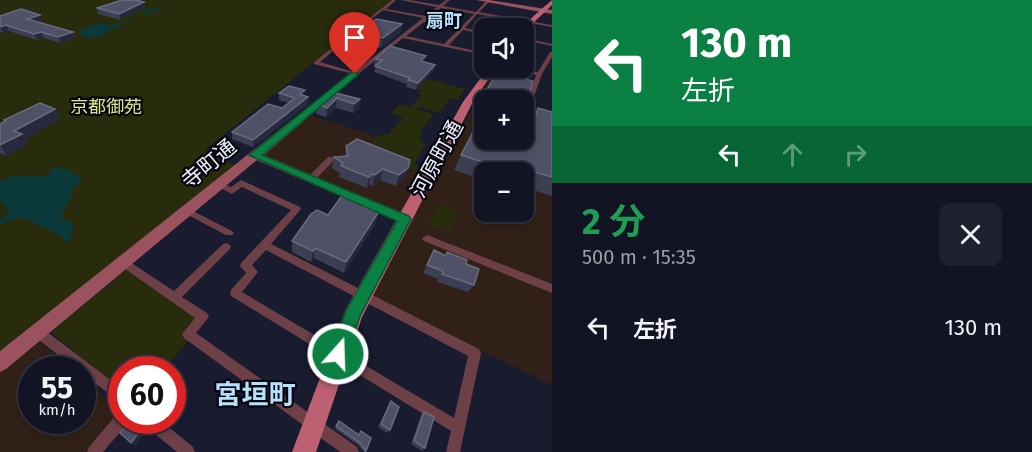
<!DOCTYPE html>
<html lang="ja">
<meta charset="utf-8">
<style>
body{margin:0;font-family:"Fira Sans","Noto Sans JP",sans-serif;background:#202130;color:#f1f3f6;height:100vh;display:flex;flex-direction:column;font-size:22px;white-space:nowrap}
*{box-sizing:border-box;margin:0}
p{font-size:20px;color:#9d9ea6}
.icon{flex:none;width:33px;height:33px;fill:none;stroke:currentColor;stroke-width:2;stroke-linecap:round;stroke-linejoin:round}
.map{position:relative;flex:1;overflow:hidden}
.drawer{display:flex;flex-direction:column;background:#131423;width:480px}
.drawer>*{flex:none}
.top-card{background:#0b8043;color:#fff;overflow:hidden}
.buttons{position:absolute;left:474px;top:18px;display:grid;gap:12px}
.buttons a{display:grid;place-items:center;width:60px;height:60px;border-radius:12px;background:#131423;box-shadow:0 3px 9px #0003,0 0 0 2px #323341;font-size:30px}
.speed{position:absolute;left:18px;top:356px;display:flex;gap:12px;font-size:30px;font-weight:700;text-align:center}
.speed>*{display:grid;place-content:center;width:78px;height:78px;border-radius:50%;background:#131423;box-shadow:0 3px 9px #0003,0 0 0 2px #323341;line-height:1}
.speed small{font-size:15px;font-weight:400}
.speed .limit{border:9px solid #d22;background:#fff;color:#111}
.pin{position:absolute;display:grid;place-items:center;width:51px;height:51px;color:#fff;margin:-62px -26px;border-radius:50% 50% 50% 0;rotate:-45deg;box-shadow:0 0 6px #0007}
.pin .icon{rotate:45deg}
.me{position:absolute;width:66px;margin:-33px;rotate:20deg;stroke-linejoin:round;filter:drop-shadow(0 0 4px #0008)}
.turn{display:flex;align-items:center;gap:21px;height:126px;padding:0 30px;font-size:27px}
.turn .icon{width:78px;height:78px;stroke-width:2.5}
.turn b{display:block;font-size:42px;line-height:51px}
.lanes{display:flex;align-items:center;height:57px;padding:0 30px;background:#0003;justify-content:center;gap:30px;direction:ltr}
.lanes .off{opacity:.35}
.round{display:grid;place-items:center;flex:none;width:63px;height:63px;border-radius:12px;background:#202130}
.head{display:flex;align-items:center;justify-content:space-between;height:102px;padding:0 30px}
h1{font-size:36px;font-weight:700;line-height:45px;color:#1e9e55}
ul{padding:0;list-style:none}
li{display:flex;align-items:center;gap:18px;height:84px;padding:0 30px}
li div{flex:1}
li b{display:block;font-size:22px}
li em{font-style:normal}
main{display:flex;flex:1;min-height:0}
.map>svg:first-child{display:block}
.education{fill:#302017;fill-rule:evenodd}
.green{fill:#282b0c}
.water{fill:#093939}
.lines{fill:none;stroke-linecap:round;stroke-linejoin:round}
.street{fill:#6d4047;fill-rule:evenodd}
.secondary{fill:#9a525f;fill-rule:evenodd}
.primary{fill:#bd6071;fill-rule:evenodd}
.wall{fill:#3c3f54}
.shaded-wall{fill:#26293d}
.building{fill:#4f5266;stroke:#686a7d;stroke-width:1.5}
.route{fill:#0b8043;stroke:#07532c;stroke-width:1.5}
.labels{text-anchor:middle;dominant-baseline:central;stroke-width:4.5;stroke-linejoin:round;paint-order:stroke}
.far-neighbourhood-label{font-size:18px;font-weight:bold;fill:#b4e1fc;stroke:#06070f}
.far-park-label{font-size:18px;fill:#dae58e;stroke:#06070f}
.street-label{font-size:21px;fill:#eceefc;stroke:#06070f}
.near-neighbourhood-label{font-size:27px;font-weight:bold;fill:#b4e1fc;stroke:#06070f}
</style>
<main>
<div class="map">
<svg width="552" height="452" viewBox="0 0 552 452">
<rect width="100%" height="100%" fill="#191b2f"/>
<g class="education">
<path d="M488,79L536,91L531,105L552,111V385L371,297L412,220L262,155L310,115L375,136L369,144L388,151L384,161L435,178ZM484,100H524V140H484ZM484,172H524V212H484Z"/>
<polygon points="37,339 72,369 32,369 32,420 82,420 83,378 121,411 87,452 0,452 0,370"/>
</g>
<g class="green">
<polygon points="0,0 391,0 205,150 236,166 0,359"/>
<polygon points="422,77 465,89 458,100 451,98 439,113 419,107 417,109 433,114 422,130 420,141 426,144 414,164 419,166 416,172 386,155 389,151 369,144 376,136 380,137 384,133 388,135 403,117 391,113 400,104 411,107 421,95 418,93 420,90 417,89 424,81"/>
<polygon points="438,203 459,211 450,233 428,224"/>
<polygon points="127,269 198,317 182,334 189,340 164,369 122,369 121,392 51,332"/>
</g>
<g class="water">
<polygon points="166,7 157,11 142,14 118,28 107,30 102,36 90,38 80,35 82,29 100,23 106,23 105,25 122,24 143,13 143,10"/>
<path d="M55,166L70,170L83,181L73,187C74,200 60,208 62,220H69L73,225L70,239L65,242C58,232 51,231 41,226C23,217 19,214 0,225V221L8,214L6,206L0,202V182L12,176H47Z"/>
</g>
<g class="lines">
<g class="street">
<path d="M392,0H396L386,9L426,16L437,7L400,0H409L439,5L446,0H450L443,6L476,12L487,0H491L479,12L552,25V27L477,14L465,28L484,32V34L463,30L449,45L484,53V55L403,38L357,75L314,64V62ZM441,8L474,14L461,27L426,20ZM383,10L423,18L354,72L320,62ZM424,22L459,29L444,44L406,36Z"/>
<polygon points="524,38 552,44 552,46 524,40"/>
<polygon points="550,52 552,52 552,57 542,74 527,116 524,118 524,109 536,75 511,68 519,68 538,72"/>
<polygon points="468,100 484,104 484,108 466,103 466,101"/>
<polygon points="328,157 331,157 335,159 314,181 308,181 307,179 308,177"/>
<path d="M241,180L300,207L301,209L271,244L479,349L481,353L460,452H446L451,431L231,296L230,293L231,290L246,273L240,266L241,263L291,210L242,187L232,194L215,185L219,182L231,187ZM266,250L468,356L454,418L242,292L258,272L252,265Z"/>
<polygon points="187,208 232,231 234,233 232,235 226,235 184,213 183,211"/>
<polygon points="427,235 552,284 552,293 424,241 422,239 424,237"/>
<polygon points="226,243 229,244 231,247 229,250 182,297 207,313 209,317 196,333 357,447 359,452 340,452 184,338 182,334 195,318 121,266 119,263 121,260 124,259 127,260 174,291 223,244"/>
<polygon points="38,327 42,328 122,389 122,403 82,374 82,369 76,369 34,336 32,332 34,328"/>
<polygon points="122,412 122,420 128,420 127,424 103,452 87,452 89,447 117,414"/>
<polygon points="142,420 160,420 193,447 195,452 177,452 144,425"/>
</g>
<g class="secondary">
<polygon points="476,0 489,0 552,10 552,14"/>
<polygon points="352,72 359,74 264,155 410,216 412,219 410,222 400,222 257,160 6,369 0,372 0,351"/>
</g>
<g class="primary">
<polygon points="552,0 552,5 526,30 520,28"/>
<polygon points="488,68 496,68 473,102 362,317 316,452 292,452 346,309 463,102"/>
</g>
</g>
<g class="wall">
<polygon points="145,7 120,20 98,14 97,8"/>
<polygon points="0,16 42,21 38,22 73,32 76,38 60,43 44,38 37,40 9,31 3,33 0,32"/>
<polygon points="372,23 402,24 400,33 381,48 351,41 352,31"/>
<polygon points="375,59 424,62 435,65 433,71 416,90 406,87 407,84 374,72 376,65 374,65"/>
<polygon points="497,72 533,81 527,104 524,111 524,100 484,100 484,102 481,101 486,91"/>
<polygon points="332,92 360,99 359,108 353,113 336,108 326,117 316,114 317,104"/>
<polygon points="279,93 308,97 308,104 253,147 232,139 232,132 282,108 289,103 279,100"/>
<polygon points="538,108 552,112 552,196 524,187 524,172 484,172 484,180 454,170 461,155 530,122"/>
<polygon points="55,109 60,119 25,139 28,144 6,156 0,153 0,124 5,122 4,120"/>
<polygon points="346,146 405,178 396,186 380,180 372,186 369,184 367,188 339,177 340,173 332,168 334,157 345,156"/>
<polygon points="352,196 369,200 368,203 378,213 375,224 344,273 314,258 311,262 292,252 292,241"/>
<polygon points="434,250 466,264 474,285 468,292 437,282 438,279 423,273"/>
<polygon points="391,401 390,430 387,433 378,427"/>
<polygon points="424,412 425,448 422,451 411,444 421,415"/>
<polygon points="339,421 358,435 366,451 365,452 364,452 358,445 335,429"/>
</g>
<g class="shaded-wall">
<polygon points="144,2 145,7 120,20 119,14"/>
<polygon points="40,15 42,21 30,25 27,19"/>
<polygon points="402,24 400,33 381,48 383,38"/>
<polygon points="6,25 9,31 3,33 0,27"/>
<polygon points="41,32 44,38 37,40 34,34"/>
<polygon points="73,32 76,38 60,43 58,37"/>
<polygon points="435,65 433,71 416,90 418,83"/>
<polygon points="308,97 308,104 253,147 253,140"/>
<polygon points="337,98 336,108 326,117 327,108"/>
<polygon points="360,99 359,108 353,113 354,104"/>
<polygon points="55,109 60,119 25,139 28,144 6,156 0,145 14,131"/>
<polygon points="408,168 405,178 396,186 399,175"/>
<polygon points="383,169 380,180 372,186 375,175"/>
<polygon points="372,174 369,184 367,188 369,177"/>
<polygon points="378,213 375,224 344,273 346,262"/>
<polygon points="315,248 314,258 311,262 313,251"/>
<polygon points="142,428 146,431 135,446 131,443"/>
</g>
<g class="building">
<polygon points="122,0 135,0 144,2 119,14 97,8"/>
<polygon points="21,9 40,15 27,19 73,32 58,37 41,32 34,34 6,25 0,27 0,16"/>
<polygon points="376,19 402,24 383,38 352,31 365,21 372,23"/>
<polygon points="390,46 426,56 421,61 435,65 418,83 408,80 410,78 375,66 382,60 375,59"/>
<polygon points="497,72 533,81 527,104 524,103 524,100 516,100 486,91"/>
<polygon points="289,86 305,90 300,94 308,97 253,140 232,132 268,104 282,108 295,98 279,93"/>
<polygon points="332,92 360,99 354,104 337,98 327,108 317,104"/>
<polygon points="40,103 55,109 14,131 22,134 0,145 0,124 6,121 4,120"/>
<polygon points="538,108 552,112 552,177 501,162 499,167 461,155 484,111 484,140 524,140 524,121 533,123"/>
<polygon points="357,139 410,160 408,168 399,175 383,169 375,175 372,174 369,177 341,166 343,163 334,157 348,156 346,146"/>
<polygon points="344,193 352,196 354,194 369,200 367,203 373,205 378,213 346,262 315,248 313,251 292,241 311,214 317,210 328,215"/>
<polygon points="434,250 446,256 447,252 467,260 466,264 479,269 474,285 442,274 443,271 427,265"/>
<polygon points="391,401 399,407 390,430 381,424"/>
<polygon points="424,412 434,417 425,448 414,441"/>
<polygon points="131,420 142,428 131,443 120,433"/>
<polygon points="339,421 359,435 361,431 371,438 366,451 360,443 336,426"/>
</g>
<polygon class="route" points="352,72 359,74 262,155 409,216 411,219 360,316 344,361 338,363 332,361 329,354 347,309 397,221 249,155"/>
<g class="labels">
<g class="far-neighbourhood-label">
<text x="444" y="21">扇町</text>
</g>
<g class="far-park-label">
<text x="106" y="107">京都御苑</text>
</g>
<g class="street-label">
<text transform="translate(437 159) rotate(-61)">河原町通</text>
<text transform="translate(209 164) rotate(-40)">寺町通</text>
</g>
<g class="near-neighbourhood-label">
<text x="255" y="395">宮垣町</text>
</g>
</g>
</svg>
<div class="buttons">
<a><svg class="icon" aria-label="sound" viewBox="0 0 24 24"><path d="M4 9h4l5-4v14l-5-4H4zM17 9q2 3 0 6"/></svg></a>
<a>+</a>
<a>−</a>
</div>
<div class="speed"><div>55<small>km/h</small></div><div class="limit">60</div></div>
<div class="pin" style="left:355px;top:74px;background:#d93025"><svg class="icon" aria-label="arrive" viewBox="0 0 24 24"><path d="M6 21V4h12l-3 4 3 4H6"/></svg></div>
<svg class="me" style="left:338px;top:354px" viewBox="-20 -20 40 40"><circle r="17" fill="#0b8043" stroke="#fff" stroke-width="3"/><path d="M0-11L8 9 0 5-8 9z" fill="#fff"/></svg>
</div>
<section class="drawer">
<div class="top-card">
<div class="turn"><svg class="icon" aria-label="left" viewBox="0 0 24 24"><path d="M17 20v-9H6M10 6l-5 5 5 5"/></svg><div><b>130 m</b>左折</div></div>
<div class="lanes"><svg class="icon" aria-label="left" viewBox="0 0 24 24"><path d="M17 20v-9H6M10 6l-5 5 5 5"/></svg><svg class="icon off" aria-label="ahead" viewBox="0 0 24 24"><path d="M12 20V5M6 11l6-6 6 6"/></svg><svg class="icon off" aria-label="right" viewBox="0 0 24 24"><path d="M7 20v-9h11M14 6l5 5-5 5"/></svg></div>
</div>
<div class="head"><div><h1>2 分</h1><p>500 m · 15:35</p></div><a class="round"><svg class="icon" aria-label="close" viewBox="0 0 24 24"><path d="M6 6l12 12M18 6L6 18"/></svg></a></div>
<ul>
<li><svg class="icon" aria-label="left" viewBox="0 0 24 24"><path d="M17 20v-9H6M10 6l-5 5 5 5"/></svg><div><b>左折</b></div><em>130 m</em></li>
</ul>
</section>
</main>
